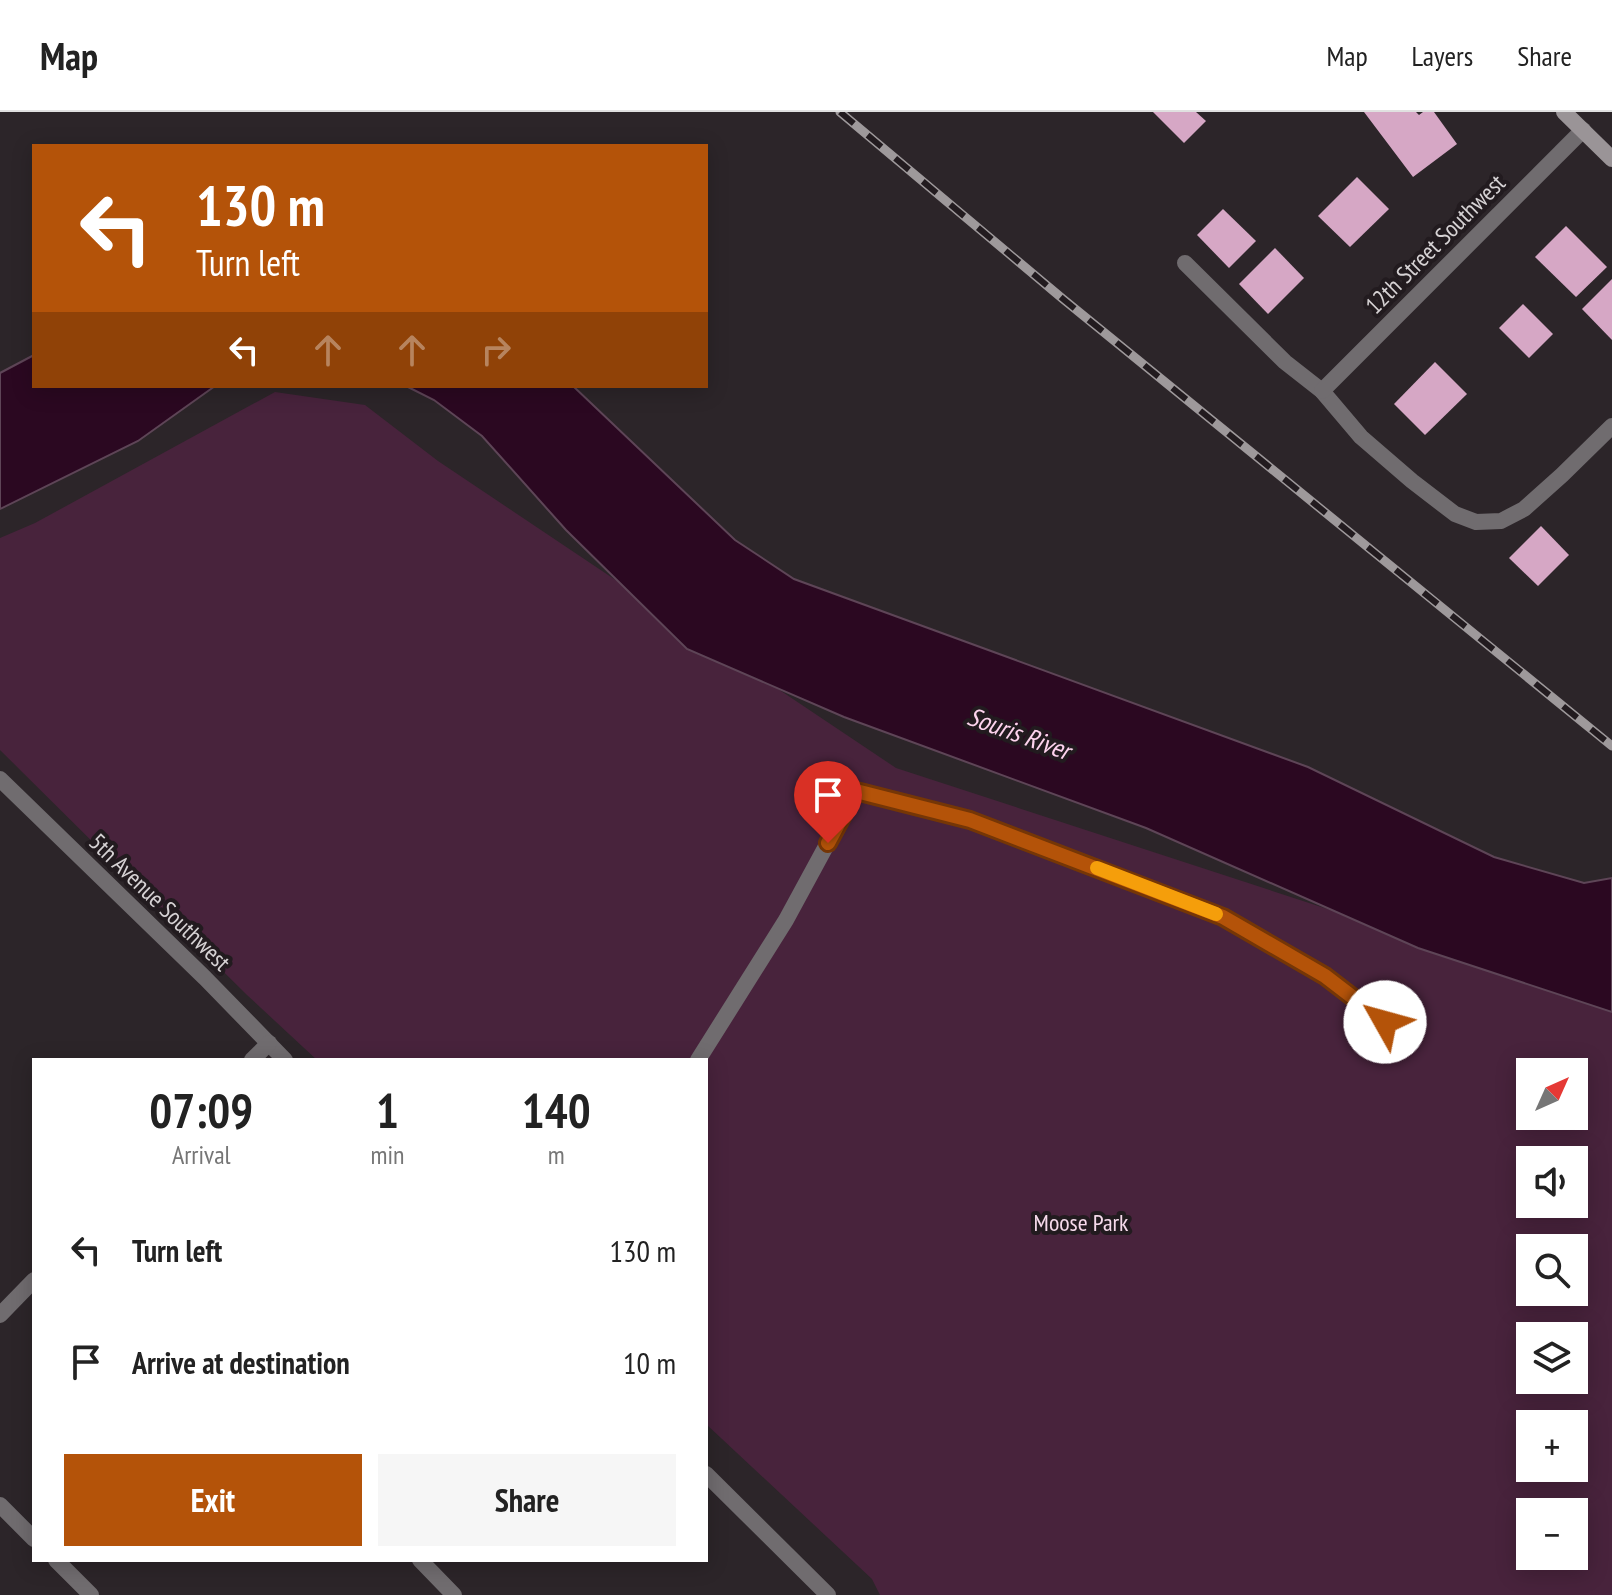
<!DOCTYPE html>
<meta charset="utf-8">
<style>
body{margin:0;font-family:"PT Sans Narrow",sans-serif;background:#f6f6f6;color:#222;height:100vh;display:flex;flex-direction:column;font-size:30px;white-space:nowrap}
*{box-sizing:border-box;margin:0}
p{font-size:26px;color:#767676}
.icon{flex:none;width:44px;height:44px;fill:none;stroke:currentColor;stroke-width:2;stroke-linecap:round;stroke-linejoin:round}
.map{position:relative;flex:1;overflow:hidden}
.side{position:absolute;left:32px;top:946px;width:676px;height:504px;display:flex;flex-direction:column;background:#fff;border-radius:0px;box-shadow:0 4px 20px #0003}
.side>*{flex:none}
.hud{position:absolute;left:32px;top:32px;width:676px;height:244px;border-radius:0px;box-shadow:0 4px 20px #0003;background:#b45309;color:#fff;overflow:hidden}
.needle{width:52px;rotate:45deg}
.fabs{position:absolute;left:1516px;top:946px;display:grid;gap:16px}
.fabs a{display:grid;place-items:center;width:72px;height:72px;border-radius:0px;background:#fff;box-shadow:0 4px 20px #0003;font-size:40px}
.pin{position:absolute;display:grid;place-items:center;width:68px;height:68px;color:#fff;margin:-82px -34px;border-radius:50% 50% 50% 0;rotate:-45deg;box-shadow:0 0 8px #0007}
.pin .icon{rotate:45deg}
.me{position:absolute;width:88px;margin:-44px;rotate:308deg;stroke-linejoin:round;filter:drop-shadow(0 0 6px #0008)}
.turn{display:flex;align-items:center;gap:28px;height:168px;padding:0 32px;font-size:36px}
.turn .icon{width:104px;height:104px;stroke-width:2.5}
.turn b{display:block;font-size:56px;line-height:68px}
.lanes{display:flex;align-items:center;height:76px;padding:0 32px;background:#0003;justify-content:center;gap:40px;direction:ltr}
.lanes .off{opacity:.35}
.eta{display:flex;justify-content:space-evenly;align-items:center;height:136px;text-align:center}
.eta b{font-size:48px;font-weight:700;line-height:56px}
.primary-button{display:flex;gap:16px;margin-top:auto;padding:16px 32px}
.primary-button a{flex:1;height:92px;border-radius:0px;background:#b45309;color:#fff;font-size:32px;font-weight:700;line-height:92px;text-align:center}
.primary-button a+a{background:#f6f6f6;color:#222}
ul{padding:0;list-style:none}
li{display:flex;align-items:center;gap:24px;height:112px;padding:0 32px}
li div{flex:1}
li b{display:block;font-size:30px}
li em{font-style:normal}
header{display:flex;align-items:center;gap:48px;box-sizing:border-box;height:112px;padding:0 40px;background:#fff;border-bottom:2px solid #e0e0e0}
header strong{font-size:38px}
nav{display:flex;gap:44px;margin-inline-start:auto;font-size:28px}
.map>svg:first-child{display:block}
.green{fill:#48233c;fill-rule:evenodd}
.water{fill:#2b0821;stroke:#5e4557;stroke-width:2}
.building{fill:#d6a7c5}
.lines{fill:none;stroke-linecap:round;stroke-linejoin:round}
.lane{stroke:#706c6f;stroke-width:16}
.street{stroke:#706c6f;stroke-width:16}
.secondary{stroke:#9a9497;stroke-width:16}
.rail-casing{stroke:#9e999b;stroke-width:9}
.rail{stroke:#221b1f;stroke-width:6;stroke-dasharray:18;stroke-linecap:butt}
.route-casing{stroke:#753606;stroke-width:20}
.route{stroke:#b45309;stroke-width:14}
.slow{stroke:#f59e0b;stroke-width:14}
.labels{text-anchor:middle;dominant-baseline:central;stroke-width:8;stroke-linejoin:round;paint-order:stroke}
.street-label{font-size:24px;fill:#d6d2d4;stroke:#221b1f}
.park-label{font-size:24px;fill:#f6daeb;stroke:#221b1f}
.water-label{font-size:26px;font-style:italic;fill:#fdd3ed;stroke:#221b1f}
</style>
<header>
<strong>Map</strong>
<nav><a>Map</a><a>Layers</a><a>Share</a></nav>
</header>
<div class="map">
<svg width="1612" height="1483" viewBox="0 0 1612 1483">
<rect width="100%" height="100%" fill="#2c2529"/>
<path class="green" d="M275,280L365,293L438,349L896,656L1496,852L1612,851V1483H880L872,1467L706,1312V948H317L247,883L0,638V426L35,411ZM1530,960H1574V1004H1530ZM1530,1048H1574V1092H1530ZM1530,1136H1574V1180H1530ZM1530,1224H1574V1268H1530ZM1530,1312H1574V1356H1530ZM1530,1400H1574V1444H1530Z"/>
<g class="water">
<polygon points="34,243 34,274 215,274 138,329 0,397 0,261"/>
<polygon points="406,274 573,274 735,428 794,467 1308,655 1494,745 1584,771 1612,766 1612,900 1418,836 1146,716 844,605 687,537 566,418 482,324 434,288"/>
</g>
<g class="building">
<polygon points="1153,0 1196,0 1206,9 1184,31"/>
<polygon points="1364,0 1416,0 1419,3 1423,0 1434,0 1457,32 1413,65"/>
<polygon points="1357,65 1389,97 1350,135 1318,104"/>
<polygon points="1223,97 1256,129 1229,156 1197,123"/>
<polygon points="1566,114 1607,155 1576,185 1535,145"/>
<polygon points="1275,136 1304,166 1268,202 1239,172"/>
<polygon points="1612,167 1612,228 1582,197"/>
<polygon points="1523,192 1553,222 1529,246 1499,216"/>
<polygon points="1435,250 1467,282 1425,323 1394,292"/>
<polygon points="1541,414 1569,443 1538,474 1509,446"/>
</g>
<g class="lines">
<g class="lane">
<polyline points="1185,151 1285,250 1322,279 1361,325 1412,369 1455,402 1476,410 1501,409 1524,397 1562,363 1612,314"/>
<polyline points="698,948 786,808 856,679 970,708 1223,805 1325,864 1405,926"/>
<polyline points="420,1448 454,1483"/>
</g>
<g class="street">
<polyline points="1322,279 1583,18"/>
<polyline points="0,667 205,866 285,948"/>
<polyline points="252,948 269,931"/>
<polyline points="0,1203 34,1168"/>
<polyline points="706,1362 828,1483"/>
<polyline points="0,1393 34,1427"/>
<polyline points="56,1448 91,1483"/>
</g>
<polyline class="secondary" points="1564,0 1612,47"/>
<g class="rail-casing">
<polyline id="rail" points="840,0 1063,187 1612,634"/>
</g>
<use href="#rail" class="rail"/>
</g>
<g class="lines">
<g class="route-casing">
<polyline id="route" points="828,731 856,679 970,708 1223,805 1325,864 1385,910"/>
</g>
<use href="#route" class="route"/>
<polyline class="slow" points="1097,756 1216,802"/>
</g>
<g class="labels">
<g class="street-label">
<text transform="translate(1435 132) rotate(-45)">12th Street Southwest</text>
<text transform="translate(160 790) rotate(44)">5th Avenue Southwest</text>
</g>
<g class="park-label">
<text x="1081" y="1110">Moose Park</text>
</g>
<g class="water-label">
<text transform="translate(1019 621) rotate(20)">Souris River</text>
</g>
</g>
</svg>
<div class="fabs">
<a><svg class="needle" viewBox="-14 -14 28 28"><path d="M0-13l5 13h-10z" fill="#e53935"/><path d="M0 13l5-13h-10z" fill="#767676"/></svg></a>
<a><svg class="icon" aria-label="sound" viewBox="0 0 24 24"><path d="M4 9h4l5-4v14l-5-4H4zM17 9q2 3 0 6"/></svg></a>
<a><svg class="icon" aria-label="search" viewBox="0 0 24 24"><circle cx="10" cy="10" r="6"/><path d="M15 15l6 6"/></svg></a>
<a><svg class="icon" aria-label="layers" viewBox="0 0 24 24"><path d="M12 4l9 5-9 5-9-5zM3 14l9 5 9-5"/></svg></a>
<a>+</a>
<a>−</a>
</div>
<div class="pin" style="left:828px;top:731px;background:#d93025"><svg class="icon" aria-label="arrive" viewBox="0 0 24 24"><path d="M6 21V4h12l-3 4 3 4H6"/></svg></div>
<svg class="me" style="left:1385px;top:910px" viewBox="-20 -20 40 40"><circle r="19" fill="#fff"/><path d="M0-13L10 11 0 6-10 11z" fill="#b45309"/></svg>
<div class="hud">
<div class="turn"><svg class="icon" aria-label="left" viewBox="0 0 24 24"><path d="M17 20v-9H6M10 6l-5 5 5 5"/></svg><div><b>130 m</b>Turn left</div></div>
<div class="lanes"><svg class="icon" aria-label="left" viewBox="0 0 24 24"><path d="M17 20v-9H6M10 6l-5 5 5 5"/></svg><svg class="icon off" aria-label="ahead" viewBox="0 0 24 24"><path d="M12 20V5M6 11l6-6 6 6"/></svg><svg class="icon off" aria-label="ahead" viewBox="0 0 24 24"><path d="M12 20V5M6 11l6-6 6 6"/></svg><svg class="icon off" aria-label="right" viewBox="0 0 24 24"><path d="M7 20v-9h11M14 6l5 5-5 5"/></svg></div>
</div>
<section class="side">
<div class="eta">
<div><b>07:09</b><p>Arrival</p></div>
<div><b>1</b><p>min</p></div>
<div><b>140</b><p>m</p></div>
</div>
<ul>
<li><svg class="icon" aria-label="left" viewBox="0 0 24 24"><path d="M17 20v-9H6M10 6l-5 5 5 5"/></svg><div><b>Turn left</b></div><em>130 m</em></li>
<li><svg class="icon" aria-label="arrive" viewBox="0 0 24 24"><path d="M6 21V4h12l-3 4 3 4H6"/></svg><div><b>Arrive at destination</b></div><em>10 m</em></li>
</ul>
<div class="primary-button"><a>Exit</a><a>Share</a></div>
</section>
</div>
